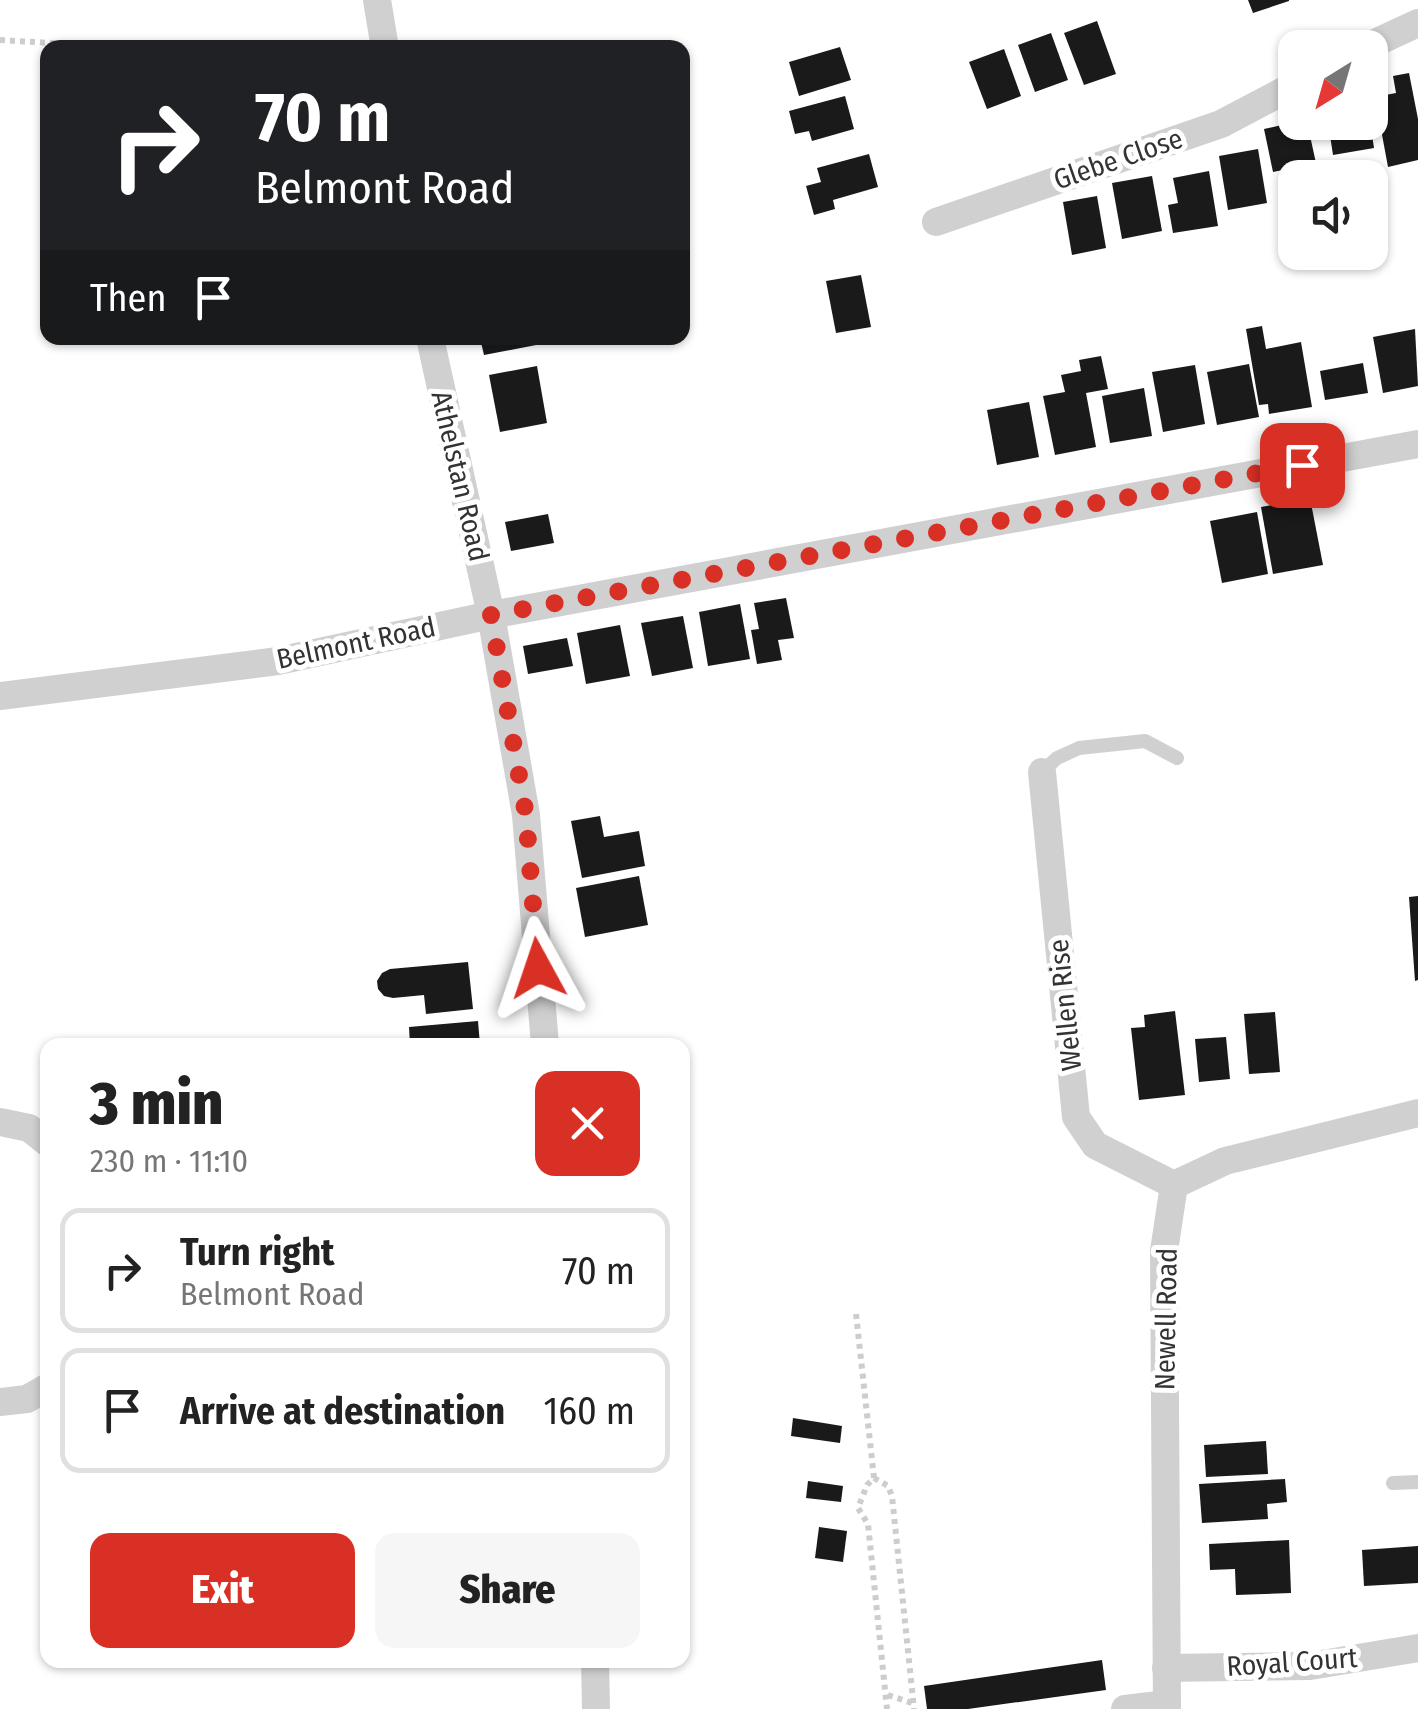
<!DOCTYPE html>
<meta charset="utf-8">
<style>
body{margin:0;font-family:"Fira Sans Condensed",sans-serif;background:#f6f6f6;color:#222;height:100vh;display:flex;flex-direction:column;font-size:38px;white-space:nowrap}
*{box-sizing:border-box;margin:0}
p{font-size:32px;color:#767676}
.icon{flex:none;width:55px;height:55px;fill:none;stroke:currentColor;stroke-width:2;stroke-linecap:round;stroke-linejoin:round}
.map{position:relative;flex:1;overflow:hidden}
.side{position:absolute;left:40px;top:1038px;width:650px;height:630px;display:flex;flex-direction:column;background:#fff;border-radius:20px;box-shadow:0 2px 8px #0004}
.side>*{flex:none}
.guide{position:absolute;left:40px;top:40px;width:650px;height:305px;border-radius:20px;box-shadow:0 2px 8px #0004;background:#202124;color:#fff;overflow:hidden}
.needle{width:65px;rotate:217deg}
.tools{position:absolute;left:1278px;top:30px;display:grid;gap:20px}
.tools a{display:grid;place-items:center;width:110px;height:110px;border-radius:20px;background:#fff;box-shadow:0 2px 8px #0004;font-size:50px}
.pin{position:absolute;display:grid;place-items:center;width:85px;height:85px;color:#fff;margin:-42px;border-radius:20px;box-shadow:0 5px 15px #0006}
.me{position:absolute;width:110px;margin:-55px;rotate:355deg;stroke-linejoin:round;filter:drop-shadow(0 0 8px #0008)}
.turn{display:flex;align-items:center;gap:35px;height:210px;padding:0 50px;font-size:45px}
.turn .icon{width:130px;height:130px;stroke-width:2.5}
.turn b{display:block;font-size:70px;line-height:85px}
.then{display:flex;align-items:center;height:95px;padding:0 50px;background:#0003;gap:20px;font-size:38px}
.round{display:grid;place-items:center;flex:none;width:105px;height:105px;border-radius:20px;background:#f6f6f6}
.headline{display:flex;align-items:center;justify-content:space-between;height:170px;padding:0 50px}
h1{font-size:60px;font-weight:800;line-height:75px}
.primary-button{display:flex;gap:20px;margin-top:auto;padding:20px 50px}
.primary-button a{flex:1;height:115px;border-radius:20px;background:#d93025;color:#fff;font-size:40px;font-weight:800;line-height:115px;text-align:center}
.primary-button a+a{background:#f6f6f6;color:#222}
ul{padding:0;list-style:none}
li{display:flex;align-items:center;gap:30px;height:125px;margin:0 20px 15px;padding:0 30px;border:5px solid #e0e0e0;border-radius:20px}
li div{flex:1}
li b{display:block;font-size:38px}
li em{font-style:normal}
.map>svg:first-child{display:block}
.building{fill:#1a1a1a}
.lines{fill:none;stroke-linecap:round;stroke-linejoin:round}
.path{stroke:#cdcdcd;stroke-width:6;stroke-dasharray:5 5;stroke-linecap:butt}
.service{stroke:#d0d0d0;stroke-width:14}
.minor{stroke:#d0d0d0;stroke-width:28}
.route{stroke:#d93025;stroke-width:18;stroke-dasharray:0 32.4}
.labels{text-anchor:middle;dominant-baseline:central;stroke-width:10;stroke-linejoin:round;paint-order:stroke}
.street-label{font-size:28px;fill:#333;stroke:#fff}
</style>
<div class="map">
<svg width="1418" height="1709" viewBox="0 0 1418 1709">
<rect width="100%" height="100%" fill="#fff"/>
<g class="building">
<polygon points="1248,0 1289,0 1289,1 1253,13"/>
<polygon points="1097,21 1116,74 1084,85 1064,33"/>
<polygon points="1051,33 1068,80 1035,92 1018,45"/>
<polygon points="840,47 851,80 799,96 789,62"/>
<polygon points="1004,49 1021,96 987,109 969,62"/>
<polygon points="1409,73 1418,119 1418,160 1388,167 1375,97 1396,93 1393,76"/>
<polygon points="845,96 854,129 812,141 809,131 795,134 789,111"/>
<polygon points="1295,122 1307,122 1316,163 1273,172 1264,129"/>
<polygon points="1328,122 1370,122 1374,148 1333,155"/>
<polygon points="1258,149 1267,203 1228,210 1219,156"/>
<polygon points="869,154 878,187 833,200 835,209 814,215 806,186 821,182 817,168"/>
<polygon points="1209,171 1218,226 1173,233 1168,205 1178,203 1173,178"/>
<polygon points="1152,176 1162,231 1122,239 1112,183"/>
<polygon points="1097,196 1106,248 1072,255 1063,202"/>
<polygon points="861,275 871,327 836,333 826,281"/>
<polygon points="1262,326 1266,349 1301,342 1312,407 1269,414 1268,404 1259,405 1246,329"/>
<polygon points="1415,329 1418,386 1383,393 1373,337"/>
<polygon points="480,338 535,338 536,345 484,355"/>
<polygon points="1101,356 1108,389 1086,393 1096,447 1055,455 1043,396 1065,392 1061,375 1081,371 1079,360"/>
<polygon points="1363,363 1368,393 1325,400 1320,371"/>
<polygon points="1249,364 1259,417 1217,425 1207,372"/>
<polygon points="1195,365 1205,424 1163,432 1152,372"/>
<polygon points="537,366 547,423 500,432 489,375"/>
<polygon points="1144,388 1152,436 1110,443 1102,396"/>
<polygon points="1029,402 1039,457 997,465 987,410"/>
<polygon points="1310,498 1323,565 1273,574 1261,507"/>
<polygon points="1257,512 1268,574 1222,583 1210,521"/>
<polygon points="548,514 554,543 511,551 505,522"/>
<polygon points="786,598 794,638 778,640 782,660 757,664 751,630 759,629 754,603"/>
<polygon points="740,604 750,659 708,666 699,612"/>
<polygon points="683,616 693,668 652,676 641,623"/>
<polygon points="620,625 630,676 586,684 577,633"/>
<polygon points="567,638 573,666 528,674 523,646"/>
<polygon points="600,816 604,837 639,831 645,866 582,878 571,821"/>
<polygon points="639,876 648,925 585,937 576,888"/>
<polygon points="1418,896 1418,980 1415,981 1409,897"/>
<polygon points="468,962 473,1009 426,1014 424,995 393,998 384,996 378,989 377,981 382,973 390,969"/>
<polygon points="1175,1011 1185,1095 1139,1100 1131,1028 1145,1027 1144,1015"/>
<polygon points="1275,1012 1280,1072 1249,1074 1244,1014"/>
<polygon points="478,1021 480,1045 410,1045 409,1027"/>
<polygon points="1226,1037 1230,1079 1199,1082 1195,1039"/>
<polygon points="793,1418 842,1426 840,1443 791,1436"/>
<polygon points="1266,1441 1268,1474 1206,1477 1204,1445"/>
<polygon points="1285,1479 1287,1502 1267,1504 1268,1519 1202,1523 1199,1484"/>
<polygon points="808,1481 843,1486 841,1502 806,1498"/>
<polygon points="819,1527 847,1531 843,1562 815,1558"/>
<polygon points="1289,1540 1291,1593 1236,1595 1235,1569 1210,1570 1209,1544"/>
<polygon points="1418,1546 1418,1583 1364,1586 1362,1550"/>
<polygon points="1102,1660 1106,1690 968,1709 927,1709 924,1686"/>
</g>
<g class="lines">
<g class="path">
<polyline points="0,40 136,48"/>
<polyline points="856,1314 874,1478 867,1485 858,1508 868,1524 887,1709"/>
<polyline points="874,1478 888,1486 892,1496 914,1709"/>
<polyline points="888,1695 912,1703"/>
</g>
<g class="service">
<polyline points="1042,772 1057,758 1079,748 1145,741 1177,758"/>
<polyline points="1393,1483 1418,1482"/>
</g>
<g class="minor">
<polyline points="377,0 385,48"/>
<polyline points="1364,48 1418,23"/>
<polyline points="936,222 1221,124 1295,85"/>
<polyline points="430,338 491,615 526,815 545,1045"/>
<polyline points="0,696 278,661 491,615 1418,444"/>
<polyline points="1042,772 1076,1117 1095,1145 1174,1185"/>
<polyline points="0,1122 29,1128 48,1143"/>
<polyline points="0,1402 27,1399 48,1387"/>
<polyline points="595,1660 596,1709"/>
<polyline points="1166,1668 1310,1666 1418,1648"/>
<polyline points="1125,1709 1167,1704"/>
<polyline points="1167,1709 1164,1251 1174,1185 1225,1161 1418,1113"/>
</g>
</g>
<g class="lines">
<polyline class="route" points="538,968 526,815 491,615 1302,465"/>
</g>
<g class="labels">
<g class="street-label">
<text transform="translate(1118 159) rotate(-19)">Glebe Close</text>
<text transform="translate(460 476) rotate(77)">Athelstan Road</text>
<text transform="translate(356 643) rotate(-12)">Belmont Road</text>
<text transform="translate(1065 1005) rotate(-96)">Wellen Rise</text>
<text transform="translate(1166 1319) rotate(-89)">Newell Road</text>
<text transform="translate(1292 1662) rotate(-4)">Royal Court</text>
</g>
</g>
</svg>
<div class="tools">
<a><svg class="needle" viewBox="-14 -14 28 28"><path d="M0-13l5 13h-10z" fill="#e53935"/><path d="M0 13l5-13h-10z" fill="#767676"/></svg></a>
<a><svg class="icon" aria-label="sound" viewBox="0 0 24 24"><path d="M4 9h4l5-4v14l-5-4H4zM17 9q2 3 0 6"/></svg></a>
</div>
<div class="pin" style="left:1302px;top:465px;background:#d93025"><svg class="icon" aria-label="arrive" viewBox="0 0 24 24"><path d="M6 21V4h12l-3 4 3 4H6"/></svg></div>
<svg class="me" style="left:538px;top:968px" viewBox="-20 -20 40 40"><path d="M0-17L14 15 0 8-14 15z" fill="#d93025" stroke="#fff" stroke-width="4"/></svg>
<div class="guide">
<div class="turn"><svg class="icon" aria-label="right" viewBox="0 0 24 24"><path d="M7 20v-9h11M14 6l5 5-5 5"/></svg><div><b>70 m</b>Belmont Road</div></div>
<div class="then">Then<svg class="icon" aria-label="arrive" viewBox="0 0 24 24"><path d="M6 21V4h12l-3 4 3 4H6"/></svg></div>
</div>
<section class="side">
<div class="headline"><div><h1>3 min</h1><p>230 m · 11:10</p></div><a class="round" style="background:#d93025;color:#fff"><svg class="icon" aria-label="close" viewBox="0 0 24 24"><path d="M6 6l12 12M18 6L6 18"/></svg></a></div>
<ul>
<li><svg class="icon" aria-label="right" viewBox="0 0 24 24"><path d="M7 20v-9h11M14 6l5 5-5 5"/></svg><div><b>Turn right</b><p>Belmont Road</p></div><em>70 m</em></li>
<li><svg class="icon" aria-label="arrive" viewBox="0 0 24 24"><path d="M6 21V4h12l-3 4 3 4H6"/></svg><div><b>Arrive at destination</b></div><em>160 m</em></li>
</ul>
<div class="primary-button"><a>Exit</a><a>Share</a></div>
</section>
</div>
